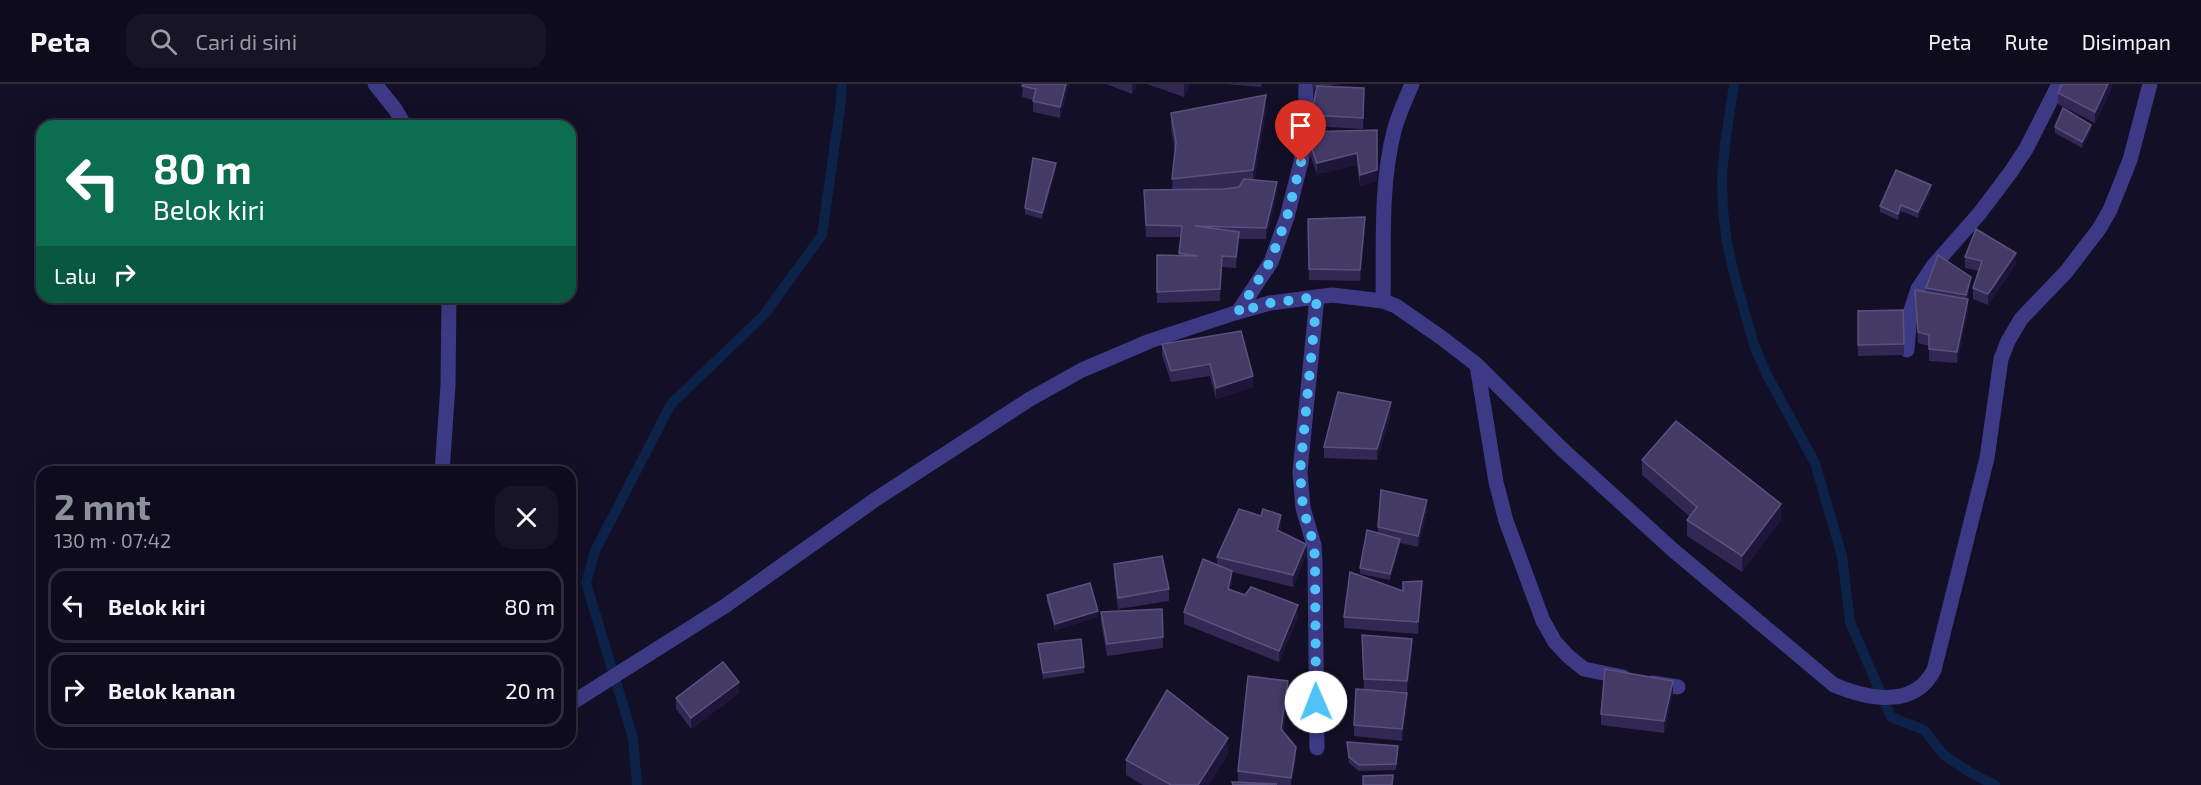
<!DOCTYPE html>
<html lang="id">
<meta charset="utf-8">
<style>
body{margin:0;font-family:"Exo 2",sans-serif;background:#171425;color:#f1f3f6;height:100vh;display:flex;flex-direction:column;font-size:22px;white-space:nowrap}
*{box-sizing:border-box;margin:0}
p{font-size:20px;color:#9b9ba3}
.icon{flex:none;width:33px;height:33px;fill:none;stroke:currentColor;stroke-width:2;stroke-linecap:round;stroke-linejoin:round}
.map{position:relative;flex:1;overflow:hidden}
.side{position:absolute;left:36px;top:382px;width:540px;height:282px;display:flex;flex-direction:column;background:#0e0b1c;border-radius:18px;box-shadow:0 6px 24px #0002,0 0 0 2px #2e2b3b}
.side>*{flex:none}
.hud{position:absolute;left:36px;top:36px;width:540px;height:183px;border-radius:18px;box-shadow:0 6px 24px #0002,0 0 0 2px #2e2b3b;background:#0b6e4f;color:#fff;overflow:hidden}
.pin{position:absolute;display:grid;place-items:center;width:51px;height:51px;color:#fff;margin:-62px -26px;border-radius:50% 50% 50% 0;rotate:-45deg;box-shadow:0 0 6px #0007}
.pin .icon{rotate:45deg}
.me{position:absolute;width:66px;margin:-33px;rotate:359deg;stroke-linejoin:round;filter:drop-shadow(0 0 4px #0008)}
.turn{display:flex;align-items:center;gap:21px;height:126px;padding:0 18px;font-size:27px}
.turn .icon{width:78px;height:78px;stroke-width:2.5}
.turn b{display:block;font-size:42px;line-height:51px}
.then{display:flex;align-items:center;height:57px;padding:0 18px;background:#0003;gap:12px;font-size:22px}
.round{display:grid;place-items:center;flex:none;width:63px;height:63px;border-radius:18px;background:#171425}
.headline{display:flex;align-items:center;justify-content:space-between;height:102px;padding:0 18px}
h1{font-size:36px;font-weight:700;line-height:45px;color:#8c9099}
ul{padding:0;list-style:none}
li{display:flex;align-items:center;gap:18px;height:75px;margin:0 12px 9px;padding:0 6px;border:3px solid #2e2b3b;border-radius:18px}
li div{flex:1}
li b{display:block;font-size:22px}
li em{font-style:normal}
header{display:flex;align-items:center;gap:36px;box-sizing:border-box;height:84px;padding:0 30px;background:#0e0b1c;border-bottom:2px solid #2e2b3b}
header strong{font-size:28px}
nav{display:flex;gap:33px;margin-inline-start:auto;font-size:21px}
.search{width:420px;height:54px;background:#171425;display:flex;align-items:center;gap:15px;box-sizing:border-box;padding:0 21px;border-radius:18px;color:#9b9ba3;font-size:22px}
.map>svg:first-child{display:block}
.lines{fill:none;stroke-linecap:round;stroke-linejoin:round}
.stream{stroke:#0c2248;stroke-width:10}
.street{stroke:#3d3a85;stroke-width:15}
.wall{fill:#312854}
.shaded-wall{fill:#1d163a}
.building{fill:#433a66;stroke:#5a527e;stroke-width:1.5}
.route{stroke:#4fc3f7;stroke-width:10;stroke-dasharray:0 18}
</style>
<header>
<strong>Peta</strong>
<div class="search"><svg class="icon" aria-label="search" viewBox="0 0 24 24"><circle cx="10" cy="10" r="6"/><path d="M15 15l6 6"/></svg>Cari di sini</div>
<nav><a>Peta</a><a>Rute</a><a>Disimpan</a></nav>
</header>
<div class="map">
<svg width="2201" height="701" viewBox="0 0 2201 701">
<rect width="100%" height="100%" fill="#130f26"/>
<g class="lines">
<g class="stream">
<polyline points="1734,0 1725,60 1722,93 1723,126 1727,159 1735,194 1754,261 1767,291 1815,379 1842,472 1850,538 1891,633 1924,646 1944,671 1971,689 1995,701"/>
<polyline points="637,701 633,654 586,499 595,467 671,320 764,231 822,151 841,17 842,0"/>
</g>
<g class="street">
<polyline points="375,0 395,25 405,42"/>
<path d="M1383,217C1384,162 1380,102 1394,47C1398,31 1406,15 1412,0"/>
<polyline points="1238,228 1271,178 1287,133 1301,78 1305,52 1306,0"/>
<polyline points="1907,266 1910,229 1918,205 1934,181 1979,130 2010,89 2026,65 2059,0"/>
<polyline points="1477,281 1496,398 1506,437 1543,537 1555,558 1568,572 1584,585 1623,593"/>
<polyline points="442,388 448,301 449,213"/>
<polyline points="1653,599 1678,603"/>
<path d="M570,620L725,522L876,415L1030,315L1082,286L1150,257L1238,228L1270,219L1332,211L1383,217L1396,222L1442,254L1477,281L1562,365L1673,466L1834,601C1868,615 1914,625 1934,586L1987,374L2001,275L2008,257L2021,235L2066,188L2099,145L2110,126L2130,76L2150,0"/>
<polyline points="1317,664 1315,477 1314,461 1303,424 1300,388 1317,213"/>
</g>
</g>
<g class="wall">
<polygon points="1023,0 1069,0 1060,34 1033,28 1033,16 1022,13"/>
<polygon points="1106,0 1137,0 1132,10"/>
<polygon points="1147,0 1190,0 1184,13"/>
<polygon points="1226,0 1262,0 1261,3"/>
<polygon points="1312,0 1341,0 1324,2 1364,15 1363,45 1311,42 1311,31 1317,3 1312,4"/>
<polygon points="2112,0 2112,4 2095,39 2058,20 2058,9"/>
<polygon points="1266,27 1254,96 1277,109 1266,155 1239,155 1236,184 1222,183 1220,217 1157,219 1157,171 1179,171 1181,153 1146,153 1144,106 1172,105 1175,68 1171,45 1171,29"/>
<polygon points="2055,43 2091,47 2082,64 2055,49"/>
<polygon points="1377,46 1377,97 1360,102 1357,81 1317,90 1306,59 1306,48"/>
<polygon points="1056,85 1042,135 1025,130 1025,124"/>
<polygon points="1931,107 1918,134 1901,127 1898,136 1880,128 1880,122"/>
<polygon points="1308,135 1365,145 1360,197 1309,196"/>
<polygon points="1965,173 2016,180 1988,221 1973,215 1973,204 1979,187 1965,184"/>
<polygon points="1971,198 1967,215 1968,226 1957,279 1929,277 1929,262 1918,259 1915,206 1926,208 1926,204"/>
<polygon points="1903,226 1904,271 1858,272 1858,227"/>
<polygon points="1241,247 1253,303 1216,315 1210,292 1171,298 1162,271 1162,260"/>
<polygon points="1391,329 1377,376 1324,374 1324,363"/>
<polygon points="1642,376 1781,436 1742,488 1687,452 1687,436 1690,433 1642,391"/>
<polygon points="1427,427 1418,463 1400,459 1390,496 1360,490 1360,484 1378,449 1378,443"/>
<polygon points="1281,442 1280,447 1306,471 1293,503 1232,488 1232,498 1230,506 1298,533 1279,578 1184,540 1184,528 1217,481 1217,473"/>
<polygon points="1114,480 1169,505 1169,517 1118,525 1114,491"/>
<polygon points="1403,507 1422,508 1418,550 1344,544 1344,533"/>
<polygon points="1047,511 1098,533 1055,546 1047,517"/>
<polygon points="1162,525 1163,564 1107,572 1101,539 1101,528"/>
<polygon points="1362,551 1412,567 1407,608 1373,606 1407,620 1402,657 1354,652 1354,641 1364,606"/>
<polygon points="1038,560 1084,583 1084,589 1043,595"/>
<polygon points="1288,608 1283,647 1296,674 1291,701 1232,701 1238,698 1238,687"/>
<polygon points="1673,608 1664,649 1601,641 1601,630"/>
<polygon points="739,609 691,645 676,625 676,614"/>
<polygon points="1347,658 1398,668 1396,686 1359,687 1349,679"/>
<polygon points="1228,670 1208,701 1143,701 1126,691 1126,676"/>
</g>
<g class="shaded-wall">
<polygon points="1066,0 1069,0 1060,34 1060,23"/>
<polygon points="1132,0 1137,0 1132,10"/>
<polygon points="1185,0 1190,0 1184,13 1184,2"/>
<polygon points="2108,0 2112,0 2112,4 2095,39 2095,28"/>
<polygon points="1266,11 1266,27 1253,101 1253,86"/>
<polygon points="2091,41 2091,47 2082,64 2082,58"/>
<polygon points="1357,69 1357,81 1317,90 1317,79"/>
<polygon points="1056,79 1056,85 1042,135 1042,129"/>
<polygon points="1377,86 1377,97 1360,102 1360,91"/>
<polygon points="1277,98 1277,109 1266,155 1266,144"/>
<polygon points="1931,101 1931,107 1918,134 1918,128"/>
<polygon points="1901,121 1901,127 1898,136 1898,130"/>
<polygon points="1365,133 1365,145 1360,197 1360,186"/>
<polygon points="1239,148 1239,159 1236,184 1236,173"/>
<polygon points="2016,169 2016,180 1988,221 1988,210"/>
<polygon points="1222,172 1222,183 1220,217 1220,205"/>
<polygon points="1971,193 1971,198 1966,217 1966,211"/>
<polygon points="1968,215 1968,226 1957,279 1957,268"/>
<polygon points="1253,292 1253,303 1216,315 1216,304"/>
<polygon points="1391,318 1391,329 1377,376 1377,365"/>
<polygon points="1427,416 1427,427 1418,463 1418,452"/>
<polygon points="1781,420 1781,436 1742,488 1742,472"/>
<polygon points="1281,431 1281,442 1277,457 1277,446"/>
<polygon points="1400,455 1400,461 1390,496 1390,490"/>
<polygon points="1306,460 1306,471 1293,503 1293,491"/>
<polygon points="1232,487 1232,498 1228,516 1228,505"/>
<polygon points="1422,497 1422,508 1418,550 1418,538"/>
<polygon points="1298,521 1298,533 1279,578 1279,567"/>
<polygon points="1098,527 1098,533 1055,546 1055,540"/>
<polygon points="1412,555 1412,567 1407,608 1407,597"/>
<polygon points="1288,597 1288,608 1281,656 1281,645"/>
<polygon points="1673,597 1673,608 1664,649 1664,637"/>
<polygon points="739,598 739,609 691,645 691,634"/>
<polygon points="1407,609 1407,620 1402,657 1402,645"/>
<polygon points="1228,654 1228,670 1208,701 1198,701"/>
<polygon points="1296,663 1296,674 1291,701 1291,694"/>
</g>
<g class="building">
<polygon points="1023,0 1066,0 1060,23 1033,17 1036,5 1022,2"/>
<polygon points="2062,0 2108,0 2095,28 2058,9"/>
<polygon points="1317,2 1364,4 1363,34 1311,31"/>
<polygon points="1266,11 1253,86 1172,95 1176,58 1171,29"/>
<polygon points="2063,24 2091,41 2082,58 2055,43"/>
<polygon points="1377,46 1377,86 1360,91 1357,69 1317,79 1306,48"/>
<polygon points="1033,74 1056,79 1042,129 1025,124"/>
<polygon points="1896,86 1931,101 1918,128 1901,121 1898,130 1880,122"/>
<polygon points="1244,95 1277,98 1266,144 1195,142 1239,148 1236,173 1222,172 1220,205 1157,208 1157,171 1198,172 1179,169 1182,142 1146,141 1144,106 1224,105 1239,103"/>
<polygon points="1365,133 1360,186 1309,185 1308,135"/>
<polygon points="1976,145 2016,169 1988,210 1973,204 1982,177 1965,173"/>
<polygon points="1938,171 1971,193 1966,211 1926,204"/>
<polygon points="1915,206 1968,215 1957,268 1929,265 1929,251 1918,248"/>
<polygon points="1903,226 1904,260 1858,261 1858,227"/>
<polygon points="1241,247 1253,292 1216,304 1210,280 1171,287 1162,260"/>
<polygon points="1338,308 1391,318 1377,365 1324,363"/>
<polygon points="1676,337 1781,420 1742,472 1687,436 1697,423 1642,376"/>
<polygon points="1381,406 1427,416 1418,452 1378,443"/>
<polygon points="1239,425 1261,432 1263,425 1281,431 1277,446 1306,460 1293,491 1217,473"/>
<polygon points="1367,446 1400,455 1390,490 1360,484"/>
<polygon points="1162,472 1169,505 1118,514 1114,480"/>
<polygon points="1203,475 1232,487 1228,505 1245,511 1251,503 1298,521 1279,567 1184,528"/>
<polygon points="1350,488 1403,507 1403,498 1422,497 1418,538 1344,533"/>
<polygon points="1090,499 1098,527 1055,540 1047,511"/>
<polygon points="1162,525 1163,553 1107,560 1101,528"/>
<polygon points="1362,551 1412,555 1407,597 1364,595"/>
<polygon points="1081,555 1084,583 1043,589 1038,560"/>
<polygon points="723,578 739,598 691,634 676,614"/>
<polygon points="1605,585 1673,597 1664,637 1601,630"/>
<polygon points="1248,592 1288,597 1281,645 1296,663 1291,694 1238,687"/>
<polygon points="1356,605 1407,609 1402,645 1354,641"/>
<polygon points="1167,606 1228,654 1198,701 1171,701 1126,676"/>
<polygon points="1347,658 1398,662 1396,680 1359,681 1349,673"/>
<polygon points="1393,691 1392,701 1363,701 1363,692"/>
<polygon points="1232,698 1277,700 1233,701"/>
</g>
<g class="lines">
<polyline class="route" points="1301,78 1287,133 1270,178 1238,228 1270,219 1317,213 1300,388 1303,424 1314,461 1315,477 1316,618"/>
</g>
</svg>
<div class="pin" style="left:1301px;top:78px;background:#d93025"><svg class="icon" aria-label="arrive" viewBox="0 0 24 24"><path d="M6 21V4h12l-3 4 3 4H6"/></svg></div>
<svg class="me" style="left:1316px;top:618px" viewBox="-20 -20 40 40"><circle r="19" fill="#fff"/><path d="M0-13L10 11 0 6-10 11z" fill="#4fc3f7"/></svg>
<div class="hud">
<div class="turn"><svg class="icon" aria-label="left" viewBox="0 0 24 24"><path d="M17 20v-9H6M10 6l-5 5 5 5"/></svg><div><b>80 m</b>Belok kiri</div></div>
<div class="then">Lalu<svg class="icon" aria-label="right" viewBox="0 0 24 24"><path d="M7 20v-9h11M14 6l5 5-5 5"/></svg></div>
</div>
<section class="side">
<div class="headline"><div><h1>2 mnt</h1><p>130 m · 07:42</p></div><a class="round"><svg class="icon" aria-label="close" viewBox="0 0 24 24"><path d="M6 6l12 12M18 6L6 18"/></svg></a></div>
<ul>
<li><svg class="icon" aria-label="left" viewBox="0 0 24 24"><path d="M17 20v-9H6M10 6l-5 5 5 5"/></svg><div><b>Belok kiri</b></div><em>80 m</em></li>
<li><svg class="icon" aria-label="right" viewBox="0 0 24 24"><path d="M7 20v-9h11M14 6l5 5-5 5"/></svg><div><b>Belok kanan</b></div><em>20 m</em></li>
</ul>
</section>
</div>
